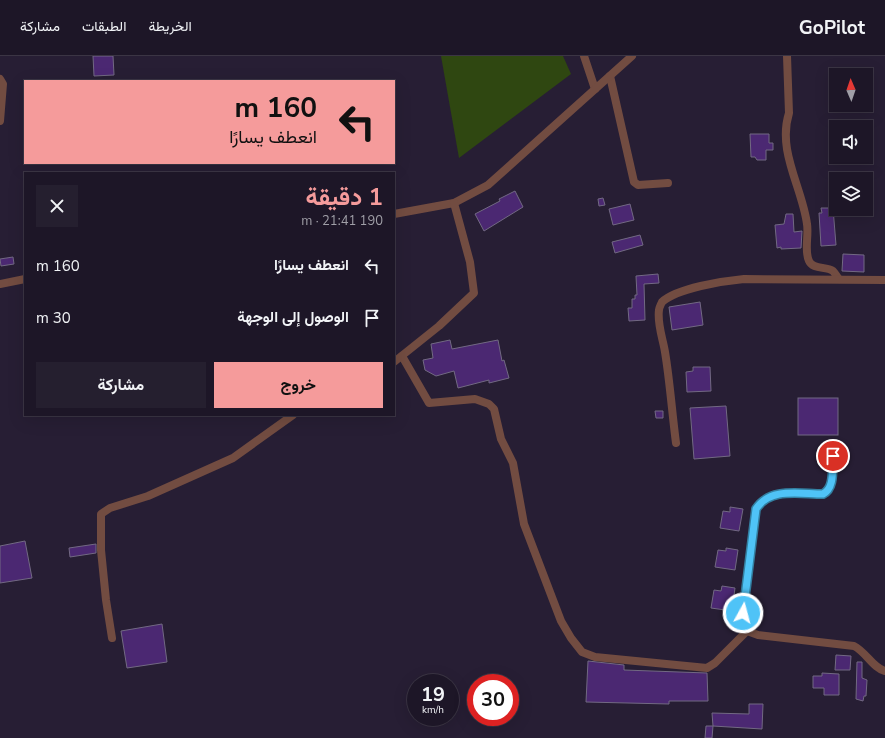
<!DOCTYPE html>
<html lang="ar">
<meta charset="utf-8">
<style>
body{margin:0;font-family:"Nunito Sans",Vazirmatn,sans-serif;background:#251f2f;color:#f1f3f6;direction:rtl;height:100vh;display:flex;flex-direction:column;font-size:15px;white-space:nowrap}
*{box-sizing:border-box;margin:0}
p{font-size:13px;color:#a09fa7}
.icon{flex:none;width:22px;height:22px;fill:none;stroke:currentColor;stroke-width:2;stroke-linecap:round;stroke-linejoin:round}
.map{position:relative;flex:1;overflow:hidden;direction:ltr}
.details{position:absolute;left:24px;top:116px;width:371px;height:244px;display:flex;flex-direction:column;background:#1d1627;border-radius:0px;box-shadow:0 4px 16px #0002,0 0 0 1px #3b3544;direction:rtl}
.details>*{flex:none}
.hud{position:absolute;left:24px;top:24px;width:371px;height:84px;border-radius:0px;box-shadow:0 4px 16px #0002,0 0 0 1px #3b3544;direction:rtl;background:#f59b9b;color:#111;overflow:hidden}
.needle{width:26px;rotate:358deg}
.tools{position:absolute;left:829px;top:12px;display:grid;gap:8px}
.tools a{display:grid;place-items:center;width:44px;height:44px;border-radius:0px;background:#1d1627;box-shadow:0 4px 16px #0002,0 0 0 1px #3b3544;font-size:20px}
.speed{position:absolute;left:407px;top:618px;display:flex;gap:8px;font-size:20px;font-weight:700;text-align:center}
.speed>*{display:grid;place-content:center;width:52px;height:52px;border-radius:50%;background:#1d1627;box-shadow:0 4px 16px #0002,0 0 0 1px #3b3544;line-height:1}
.speed small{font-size:10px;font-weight:400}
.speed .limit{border:6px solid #d22;background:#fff;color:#111}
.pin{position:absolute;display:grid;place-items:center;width:34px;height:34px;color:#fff;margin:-17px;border:2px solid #fff;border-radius:50%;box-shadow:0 1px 4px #0007}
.me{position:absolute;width:44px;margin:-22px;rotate:7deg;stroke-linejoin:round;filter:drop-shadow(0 0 3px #0008)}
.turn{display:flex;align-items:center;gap:14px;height:84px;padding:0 12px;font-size:18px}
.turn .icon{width:52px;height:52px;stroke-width:2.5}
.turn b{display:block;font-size:28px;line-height:34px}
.round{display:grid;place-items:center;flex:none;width:42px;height:42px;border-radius:0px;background:#251f2f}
.head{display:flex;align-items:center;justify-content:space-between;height:68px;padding:0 12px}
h1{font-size:24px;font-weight:700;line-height:30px;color:#f59b9b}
.primary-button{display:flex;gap:8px;margin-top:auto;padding:8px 12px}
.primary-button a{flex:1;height:46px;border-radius:0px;background:#f59b9b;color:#111;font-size:16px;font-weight:700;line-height:46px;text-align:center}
.primary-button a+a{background:#251f2f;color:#f1f3f6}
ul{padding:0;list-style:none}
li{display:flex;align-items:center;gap:12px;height:52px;padding:0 12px}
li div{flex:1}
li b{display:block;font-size:15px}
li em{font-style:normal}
header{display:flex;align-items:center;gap:24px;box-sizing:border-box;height:56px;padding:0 20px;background:#1d1627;border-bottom:1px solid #3b3544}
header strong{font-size:19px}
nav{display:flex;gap:22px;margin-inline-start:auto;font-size:14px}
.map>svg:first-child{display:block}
.green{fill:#2f4711}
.building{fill:#4b2872;stroke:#726983}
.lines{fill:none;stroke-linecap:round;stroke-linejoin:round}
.minor{stroke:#724c41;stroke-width:8}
.route-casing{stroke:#337fa1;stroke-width:10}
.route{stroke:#4fc3f7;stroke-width:7}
</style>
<header>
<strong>GoPilot</strong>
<nav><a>الخريطة</a><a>الطبقات</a><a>مشاركة</a></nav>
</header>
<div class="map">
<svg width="885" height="682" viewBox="0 0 885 682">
<rect width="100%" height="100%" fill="#271e34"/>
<polygon class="green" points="441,0 563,0 571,18 459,102"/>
<g class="building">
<polygon points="93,0 113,0 114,19 94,20"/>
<polygon points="750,78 769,78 769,87 773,87 773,94 766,94 766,104 757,104 755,101 751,101"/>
<polygon points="515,135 523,151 484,175 475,158 500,145 499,143"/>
<polygon points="603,142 605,149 599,150 598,143"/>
<polygon points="630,148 634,164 613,169 609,153"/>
<polygon points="821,152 833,152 836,189 821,190 819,157 822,157"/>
<polygon points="786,158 793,158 794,176 802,175 801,192 781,193 781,191 777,192 775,169 784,168"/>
<polygon points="640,179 643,189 615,197 612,186"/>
<polygon points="843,198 864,199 864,216 842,215"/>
<polygon points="13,201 14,208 1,210 0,203"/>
<polygon points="658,218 659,227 644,228 645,264 629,265 628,252 632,252 632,243 635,243 635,239 637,239 636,220"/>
<polygon points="700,246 703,269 672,274 669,251"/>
<polygon points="450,284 452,293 498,284 502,305 504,304 509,322 489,327 489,324 458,332 454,315 436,320 425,314 423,304 433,302 431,288"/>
<polygon points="693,311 710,311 711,335 687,336 686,316 693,315"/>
<rect x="798" y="342" width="40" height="37"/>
<polygon points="726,350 730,400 694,403 690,352"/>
<polygon points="655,355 663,355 663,362 656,362"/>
<polygon points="730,451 743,453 739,475 720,472 723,455 730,456"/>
<polygon points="25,485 32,522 0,527 0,490"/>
<polygon points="96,488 96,497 70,501 69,492"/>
<polygon points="726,492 738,494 735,514 715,511 718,494 726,495"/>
<polygon points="722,530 735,532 732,555 711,552 714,534 721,535"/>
<polygon points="162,568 167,606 127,612 121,575"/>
<polygon points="836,599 851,600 850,614 835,614"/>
<polygon points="588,605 624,609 624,614 707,617 708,645 669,645 669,648 586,646"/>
<polygon points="857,606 862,606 862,622 867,624 866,640 864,640 863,645 856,643"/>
<polygon points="822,617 839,618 839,639 824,639 824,632 813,632 813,620 822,620"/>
<polygon points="749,648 763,648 762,673 713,670 712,657 749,658"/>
<polygon points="706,670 713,670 712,682 705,682"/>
</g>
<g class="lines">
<g class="minor">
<polyline points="584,0 595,33"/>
<path d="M787,0L789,57C777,95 802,131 807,168C809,179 804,195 809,205C813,214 826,210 833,215C835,217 837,221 839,223"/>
<polyline points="610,20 634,126 638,129 668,127"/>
<polyline points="0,23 3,28 0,65"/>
<polyline points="394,158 454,147 488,129 632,0"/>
<polyline points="0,228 25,223"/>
<polyline points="402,300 429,347 475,343 489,348 494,353 501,383 513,407 524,468 561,565 571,582 582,596 595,601 707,612 715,607 747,575"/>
<polyline points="394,306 439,270 474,237 470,206 454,147"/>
<path d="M676,387C672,357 670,326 665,296C663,283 657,268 659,254C659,252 661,248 662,246C677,232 723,225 744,223L885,224"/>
<path d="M833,400C832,413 835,432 823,438C799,438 770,431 756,453L743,557L744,568L747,575L758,579L854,590C866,596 873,612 885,615"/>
<polyline points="112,582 106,544 101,494 101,458 110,452 148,440 233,402 293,359"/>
</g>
</g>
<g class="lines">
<g class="route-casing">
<path id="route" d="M743,557L756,453C770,431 799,438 823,438C835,432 832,413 833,400"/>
</g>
<use href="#route" class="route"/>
</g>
</svg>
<div class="tools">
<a><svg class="needle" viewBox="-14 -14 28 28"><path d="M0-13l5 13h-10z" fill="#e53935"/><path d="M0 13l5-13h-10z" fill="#a09fa7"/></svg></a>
<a><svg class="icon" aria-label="sound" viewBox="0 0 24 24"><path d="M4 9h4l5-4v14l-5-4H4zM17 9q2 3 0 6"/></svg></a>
<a><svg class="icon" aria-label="layers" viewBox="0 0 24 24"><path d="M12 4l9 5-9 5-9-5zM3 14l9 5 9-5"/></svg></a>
</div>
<div class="speed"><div>19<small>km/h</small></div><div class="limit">30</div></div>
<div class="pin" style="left:833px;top:400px;background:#d93025"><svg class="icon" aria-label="arrive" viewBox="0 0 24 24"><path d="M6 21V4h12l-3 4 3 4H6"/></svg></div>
<svg class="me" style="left:743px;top:557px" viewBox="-20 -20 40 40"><circle r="17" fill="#4fc3f7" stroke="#fff" stroke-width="3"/><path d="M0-11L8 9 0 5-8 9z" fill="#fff"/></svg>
<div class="hud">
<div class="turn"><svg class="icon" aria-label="left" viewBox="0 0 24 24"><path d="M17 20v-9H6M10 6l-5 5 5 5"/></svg><div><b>160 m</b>انعطف يسارًا</div></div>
</div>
<section class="details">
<div class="head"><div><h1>1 دقيقة</h1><p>190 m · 21:41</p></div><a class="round"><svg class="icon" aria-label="close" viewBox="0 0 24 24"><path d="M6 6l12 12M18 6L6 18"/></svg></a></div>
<ul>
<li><svg class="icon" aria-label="left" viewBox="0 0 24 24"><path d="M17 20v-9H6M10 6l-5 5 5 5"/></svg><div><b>انعطف يسارًا</b></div><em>160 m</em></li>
<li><svg class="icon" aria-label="arrive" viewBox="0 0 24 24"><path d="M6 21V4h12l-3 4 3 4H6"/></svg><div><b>الوصول إلى الوجهة</b></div><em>30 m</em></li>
</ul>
<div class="primary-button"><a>خروج</a><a>مشاركة</a></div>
</section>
</div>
